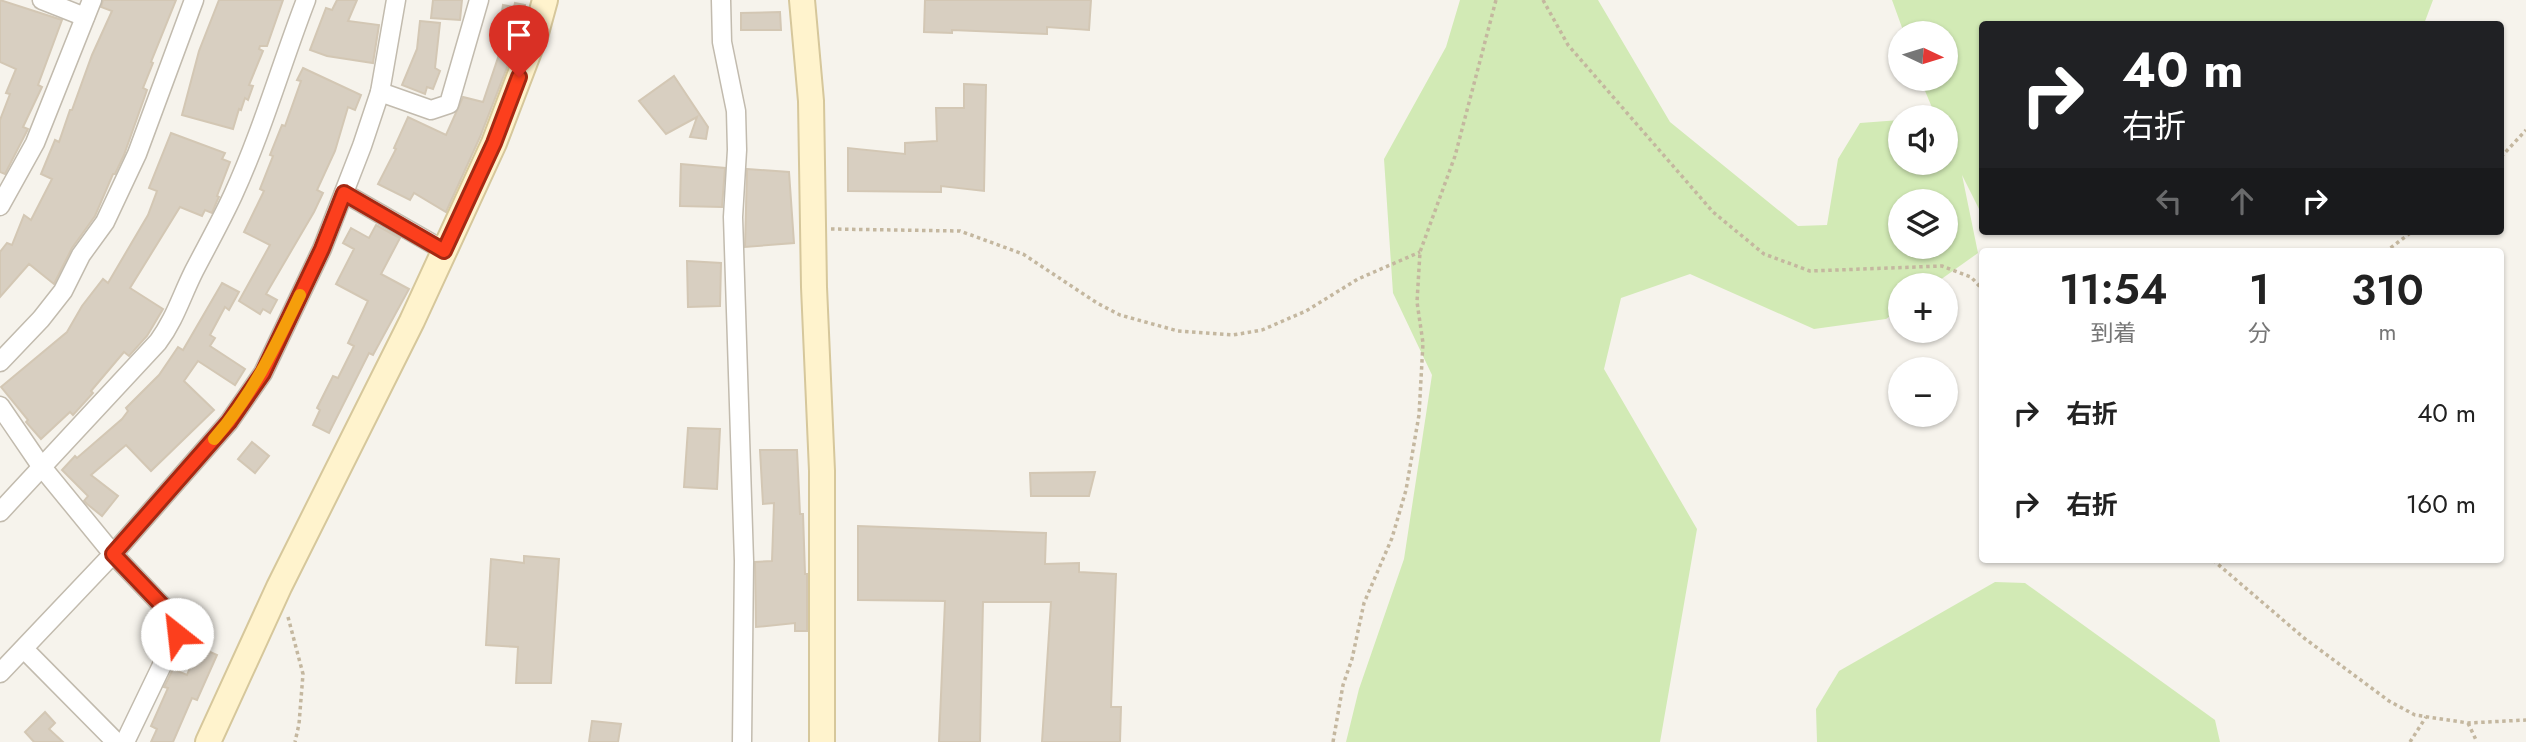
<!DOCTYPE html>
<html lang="ja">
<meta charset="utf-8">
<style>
body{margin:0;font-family:Jost,"Noto Sans JP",sans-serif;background:#f2f2f2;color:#222;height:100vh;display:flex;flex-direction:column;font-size:26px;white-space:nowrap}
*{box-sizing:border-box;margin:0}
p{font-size:23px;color:#767676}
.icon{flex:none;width:38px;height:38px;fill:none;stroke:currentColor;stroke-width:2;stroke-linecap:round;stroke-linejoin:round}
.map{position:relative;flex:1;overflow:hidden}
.panel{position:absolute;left:1979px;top:248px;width:525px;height:315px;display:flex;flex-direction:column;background:#fff;border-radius:7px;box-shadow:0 2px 5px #0004}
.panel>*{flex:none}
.guide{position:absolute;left:1979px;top:21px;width:525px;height:214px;border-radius:7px;box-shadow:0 2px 5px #0004;background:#202124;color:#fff;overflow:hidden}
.needle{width:46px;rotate:94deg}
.buttons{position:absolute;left:1888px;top:21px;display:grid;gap:14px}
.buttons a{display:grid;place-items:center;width:70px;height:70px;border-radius:50%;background:#fff;box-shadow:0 2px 5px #0004;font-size:35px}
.pin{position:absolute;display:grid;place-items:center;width:60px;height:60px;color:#fff;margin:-72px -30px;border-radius:50% 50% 50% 0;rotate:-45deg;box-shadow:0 0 7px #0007}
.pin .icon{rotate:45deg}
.me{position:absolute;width:77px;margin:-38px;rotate:331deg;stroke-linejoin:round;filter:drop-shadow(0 0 5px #0008)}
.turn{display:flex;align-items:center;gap:24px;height:147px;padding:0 28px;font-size:32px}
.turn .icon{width:91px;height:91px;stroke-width:2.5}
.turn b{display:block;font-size:49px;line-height:60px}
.lanes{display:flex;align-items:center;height:66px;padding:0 28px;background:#0003;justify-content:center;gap:35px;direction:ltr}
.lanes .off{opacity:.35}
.eta{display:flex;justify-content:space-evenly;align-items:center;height:119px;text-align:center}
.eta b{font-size:42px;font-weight:600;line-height:49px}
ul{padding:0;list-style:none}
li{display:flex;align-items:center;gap:21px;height:91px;padding:0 28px}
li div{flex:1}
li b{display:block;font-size:26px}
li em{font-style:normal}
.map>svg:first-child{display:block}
.green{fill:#d2eab5;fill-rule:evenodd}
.building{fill:#d8cfc1;stroke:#d3c7b4;stroke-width:2}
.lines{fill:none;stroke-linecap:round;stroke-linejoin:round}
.street-casing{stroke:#c2bbae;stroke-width:21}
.secondary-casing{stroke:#d6c79b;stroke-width:28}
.path{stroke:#c4b79f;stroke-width:3.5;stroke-dasharray:3.5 3.5;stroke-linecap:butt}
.street{stroke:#fff;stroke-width:18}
.secondary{stroke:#fff3cd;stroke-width:24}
.route-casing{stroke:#a42913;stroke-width:18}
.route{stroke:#fc3f1d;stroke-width:12}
.slow{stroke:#f59e0b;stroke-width:12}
</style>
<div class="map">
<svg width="2526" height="742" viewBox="0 0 2526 742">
<rect width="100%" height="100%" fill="#f6f3ec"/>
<g class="green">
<path d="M1460,0H1598L1670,122L1798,226L1827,225L1838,159L1860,123L1900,120V163H1946V117H1936L1920,79H1946V33H1904L1892,0H2433L2424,24H1983V217L1962,175L1978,253L1933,285H1900V309L1886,319L1814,329L1690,274L1621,298L1604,369L1697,529L1660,742H1346L1359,689L1404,559L1432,375L1393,293L1384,159L1446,47ZM1900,201H1946V247H1900Z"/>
<polygon points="1995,582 2025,583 2215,720 2220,742 1817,742 1816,709 1839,671"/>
</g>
<g class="building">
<polygon points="0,0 62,20 38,85 42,87 23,127 28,129 5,174 0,172 0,120 10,94 6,93 16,69 0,62"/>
<polygon points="103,0 176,0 151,62 153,63 143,88 147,90 124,155 115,174 113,174 95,216 72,248 54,284 29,264 0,297 0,252 7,243 12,245 24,215 31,220 52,179 41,174 55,140 59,142 70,110 72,110 92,55 112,11 101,7"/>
<polygon points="219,0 283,0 267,46 260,46 259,49 263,51 249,85 253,86 248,100 245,98 241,110 239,109 233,129 182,115 199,51"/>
<polygon points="337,0 357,0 348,21 379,25 373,63 327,56 310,50 326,8 332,10"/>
<polygon points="433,0 462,0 460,20 431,18"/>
<polygon points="925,0 1091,0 1089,30 1047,27 1047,34 952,30 952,33 924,32"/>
<polygon points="515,3 525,5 520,34 480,137 446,212 414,193 410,200 378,184 396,149 394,148 408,117 446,135 463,97 483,102 509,25 500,24 503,5 514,7"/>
<polygon points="780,12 781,30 741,30 741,13"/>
<polygon points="420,21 440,23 435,68 440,71 433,89 427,87 425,94 402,85 417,49"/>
<polygon points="303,68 361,95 355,110 348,107 335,151 317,190 323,193 314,212 266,294 277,300 270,313 263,309 260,314 239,301 270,245 244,232 264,191 260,189 273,156 270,155 282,125 285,126 301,81 297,80"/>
<polygon points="674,76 708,127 706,139 690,137 697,117 666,134 639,101"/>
<polygon points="964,84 986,85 984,191 941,186 941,192 848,191 848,148 905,154 905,143 937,141 936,108 964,108"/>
<polygon points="171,133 225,153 222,159 230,162 217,196 219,197 217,201 212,213 205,210 202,216 180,207 130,288 163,309 147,336 129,356 124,352 91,391 93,393 73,415 70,412 41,439 26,422 28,420 1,387 67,332 82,306 103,279 108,283 148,215 157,191 149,188"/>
<polygon points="681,164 725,168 722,207 680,206"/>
<polygon points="747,169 789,172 794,243 745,247"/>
<polygon points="376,225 400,238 381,274 409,289 373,355 369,353 329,433 313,425 320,410 317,408 333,376 338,378 354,346 348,343 368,301 336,284 354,249 343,243 351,228 369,238"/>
<polygon points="687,261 721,263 720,306 688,307"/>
<polygon points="222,283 239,292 229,310 225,307 210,335 215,338 210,346 245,369 235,385 198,361 184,381 214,410 151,471 126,445 91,475 118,496 102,516 87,504 84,501 88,496 62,470 75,456 77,458 122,419 128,411 126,408 159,375 178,347 183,350"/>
<polygon points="688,428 720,429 717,489 684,487"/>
<polygon points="252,442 269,456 255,473 238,459"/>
<polygon points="760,450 797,450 800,514 803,514 805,574 807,574 807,631 795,631 795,623 756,627 755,562 772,561 774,503 763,504"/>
<polygon points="1095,472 1089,496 1031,496 1030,473"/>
<polygon points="858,526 1046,533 1045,564 1079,563 1079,572 1116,574 1111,707 1121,707 1120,742 1042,742 1051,602 983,602 980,742 939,742 945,601 858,600"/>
<polygon points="524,556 559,559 551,683 516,683 518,647 486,645 491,559 524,563"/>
<polygon points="199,647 217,655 197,700 192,698 173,742 151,742 157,729 151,726 168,688 164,687 173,669 187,675"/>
<polygon points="45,712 55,723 49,729 63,742 34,742 25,732"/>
<polygon points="592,721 621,724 618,742 589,742"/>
</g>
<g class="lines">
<g class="street-casing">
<g id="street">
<polyline points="42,0 85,17"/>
<polyline points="721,0 722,42 736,111 737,150 733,217 744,561 742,742"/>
<polyline points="380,92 431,110 449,104 479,0"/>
<polyline points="344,193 445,251"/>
<polyline points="0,206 35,143 92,0"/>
<polyline points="0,362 41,319 63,291 81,255 105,222 137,154 194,0"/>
<polyline points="0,406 41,466 113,554 176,620 178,627 177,634 125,742"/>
<path d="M0,512L158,342C175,319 181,297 194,271C207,246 221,221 233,195C262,132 281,65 306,0"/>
<polyline points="24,649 116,742"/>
<polyline points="0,673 113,554 229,422 263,373 322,249 362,146 380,92 396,0"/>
</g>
</g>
<g class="secondary-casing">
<g id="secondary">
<polyline points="802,0 811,101 814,287 822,471 822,742"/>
<polyline points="208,742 279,587 412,321 494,143 536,33 545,0"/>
</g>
</g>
<g class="path">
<polyline points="1543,0 1568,45 1713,212 1764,254 1810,271 1942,266 1971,277 1983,290"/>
<polyline points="2501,157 2526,130"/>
<polyline points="831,229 960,231 1023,254 1097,303 1120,315 1178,331 1233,335 1262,330 1306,311 1358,279 1420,252"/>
<polyline points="2385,252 2413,231"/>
<polyline points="2213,560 2304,638 2389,701 2415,715 2468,723 2526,720"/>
<polyline points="288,617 303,674 299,724 295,742"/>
<polyline points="2468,723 2477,742"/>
<polyline points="1333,742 1343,685 1352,659 1364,603 1392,538 1406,490 1419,415 1423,343 1417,302 1420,252 1455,156 1496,0"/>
<polyline points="2410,742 2426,717"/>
</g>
<use href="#street" class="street"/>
<use href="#secondary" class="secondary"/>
</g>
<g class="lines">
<g class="route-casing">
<polyline id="route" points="177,634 178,627 176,620 113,554 229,422 263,373 322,249 344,193 444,251 494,143 519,77"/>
</g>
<use href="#route" class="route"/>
<path class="slow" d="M214,439C253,394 275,347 300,295"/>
</g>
</svg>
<div class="buttons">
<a><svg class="needle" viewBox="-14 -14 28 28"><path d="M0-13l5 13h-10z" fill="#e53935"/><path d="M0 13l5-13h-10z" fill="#767676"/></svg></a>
<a><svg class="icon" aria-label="sound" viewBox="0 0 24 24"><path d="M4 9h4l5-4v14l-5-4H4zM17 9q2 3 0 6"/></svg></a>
<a><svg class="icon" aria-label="layers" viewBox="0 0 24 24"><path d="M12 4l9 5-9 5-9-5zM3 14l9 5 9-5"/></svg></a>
<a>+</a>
<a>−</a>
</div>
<div class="pin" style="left:519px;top:77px;background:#d93025"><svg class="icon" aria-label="arrive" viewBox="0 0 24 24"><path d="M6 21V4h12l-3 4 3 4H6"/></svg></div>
<svg class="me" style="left:177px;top:634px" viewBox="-20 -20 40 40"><circle r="19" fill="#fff"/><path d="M0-13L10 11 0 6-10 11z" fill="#fc3f1d"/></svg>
<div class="guide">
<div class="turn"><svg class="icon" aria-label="right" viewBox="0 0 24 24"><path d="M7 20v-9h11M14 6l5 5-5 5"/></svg><div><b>40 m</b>右折</div></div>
<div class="lanes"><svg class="icon off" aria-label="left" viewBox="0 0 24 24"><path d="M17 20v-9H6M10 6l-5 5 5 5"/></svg><svg class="icon off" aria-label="ahead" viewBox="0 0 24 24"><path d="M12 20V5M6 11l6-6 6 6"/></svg><svg class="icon" aria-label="right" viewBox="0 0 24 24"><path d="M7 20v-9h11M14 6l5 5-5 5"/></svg></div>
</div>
<section class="panel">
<div class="eta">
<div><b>11:54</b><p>到着</p></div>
<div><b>1</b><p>分</p></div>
<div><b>310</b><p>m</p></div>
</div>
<ul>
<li><svg class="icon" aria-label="right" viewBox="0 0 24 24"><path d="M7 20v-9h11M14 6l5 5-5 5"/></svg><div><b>右折</b></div><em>40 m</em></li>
<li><svg class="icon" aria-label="right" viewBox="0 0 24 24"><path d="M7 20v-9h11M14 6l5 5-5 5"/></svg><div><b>右折</b></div><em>160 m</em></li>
</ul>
</section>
</div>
